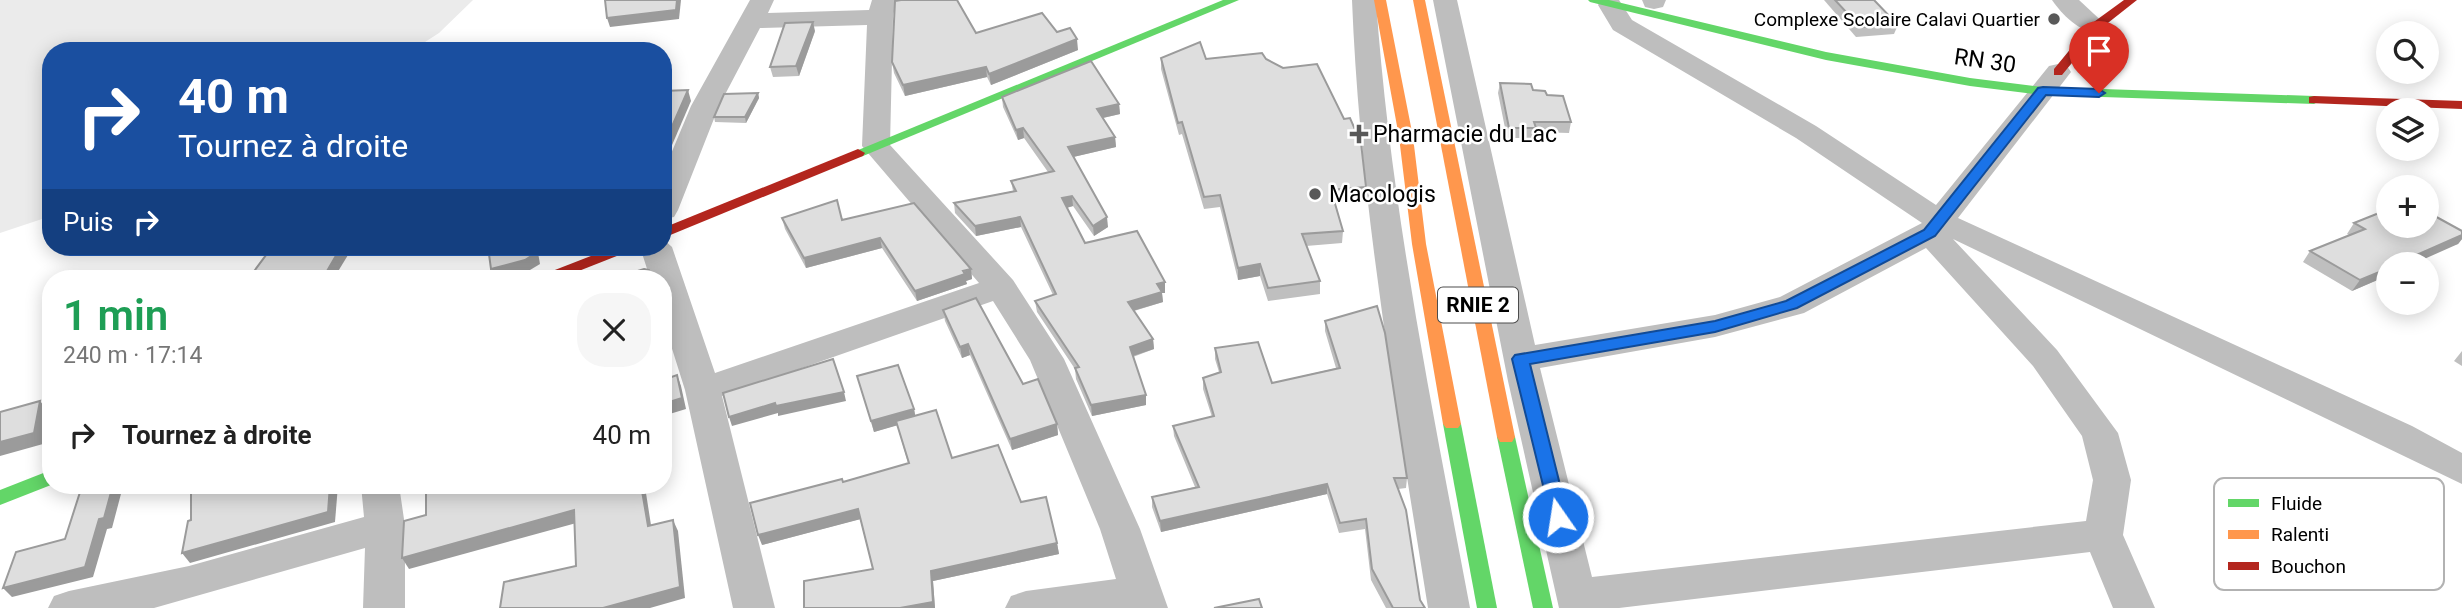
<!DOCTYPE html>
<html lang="fr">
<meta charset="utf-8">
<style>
body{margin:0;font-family:Roboto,sans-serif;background:#f6f6f6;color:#222;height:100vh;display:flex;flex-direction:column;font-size:26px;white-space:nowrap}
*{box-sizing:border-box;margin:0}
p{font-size:23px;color:#767676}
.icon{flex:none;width:38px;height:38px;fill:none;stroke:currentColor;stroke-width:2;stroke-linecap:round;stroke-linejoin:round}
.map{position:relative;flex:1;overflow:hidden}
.sheet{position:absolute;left:42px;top:270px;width:630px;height:224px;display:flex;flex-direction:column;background:#fff;border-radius:28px;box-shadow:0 4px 18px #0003}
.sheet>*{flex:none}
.top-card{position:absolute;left:42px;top:42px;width:630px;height:214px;border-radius:28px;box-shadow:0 4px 18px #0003;background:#1a4fa0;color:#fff;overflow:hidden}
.tools{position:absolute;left:2376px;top:21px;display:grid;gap:14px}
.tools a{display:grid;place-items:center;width:63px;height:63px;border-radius:50%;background:#fff;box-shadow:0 4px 18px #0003;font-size:35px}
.pin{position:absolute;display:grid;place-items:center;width:60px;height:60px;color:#fff;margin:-72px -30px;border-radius:50% 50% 50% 0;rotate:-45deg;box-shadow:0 0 7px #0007}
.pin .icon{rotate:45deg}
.me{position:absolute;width:77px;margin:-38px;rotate:347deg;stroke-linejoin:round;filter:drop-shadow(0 0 5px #0008)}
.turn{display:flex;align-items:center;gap:24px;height:147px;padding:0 21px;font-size:32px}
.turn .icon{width:91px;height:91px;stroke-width:2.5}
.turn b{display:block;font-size:49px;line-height:60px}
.then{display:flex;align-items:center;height:66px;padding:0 21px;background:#0003;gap:14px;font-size:26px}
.round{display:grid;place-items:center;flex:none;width:74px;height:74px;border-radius:28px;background:#f6f6f6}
.summary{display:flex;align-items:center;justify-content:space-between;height:119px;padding:0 21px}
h1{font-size:42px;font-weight:600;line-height:52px;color:#1e9e55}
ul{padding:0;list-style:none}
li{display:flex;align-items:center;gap:21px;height:91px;padding:0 21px}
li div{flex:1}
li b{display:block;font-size:26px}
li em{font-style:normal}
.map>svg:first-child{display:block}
.green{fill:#ebebeb}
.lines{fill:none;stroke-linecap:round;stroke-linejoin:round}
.street{fill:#bebebe;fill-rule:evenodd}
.fast{fill:#63d668;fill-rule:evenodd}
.slow{fill:#ff974d;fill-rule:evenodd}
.jam{fill:#b3261e;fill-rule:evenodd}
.wall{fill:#bfbfbf}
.shaded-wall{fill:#9b9b9b}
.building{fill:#dedede;stroke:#9b9b9b;stroke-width:2}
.route{fill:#1a73e8;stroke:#114b97;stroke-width:2}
.poi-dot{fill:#595959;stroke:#fff;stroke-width:2.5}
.labels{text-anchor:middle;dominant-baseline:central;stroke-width:5;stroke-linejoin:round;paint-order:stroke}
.far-poi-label{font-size:19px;fill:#000;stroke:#fff;text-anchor:end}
.shield{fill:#fff;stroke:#4c4c4c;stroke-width:2}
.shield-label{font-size:21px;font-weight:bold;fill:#000}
.street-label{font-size:23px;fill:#000;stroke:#fff}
.poi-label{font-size:23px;fill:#000;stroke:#fff;text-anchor:start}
.key{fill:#fff;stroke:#b2b2b2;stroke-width:2}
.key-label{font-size:19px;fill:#000}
</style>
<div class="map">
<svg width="2462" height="608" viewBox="0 0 2462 608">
<rect width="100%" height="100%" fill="#fff"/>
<polygon class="green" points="0,0 473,0 439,33 411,51 51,51 51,216 0,233"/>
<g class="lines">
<g class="street">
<polygon points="750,0 774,0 768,13 869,10 872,0 896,0 893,17 890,145 1013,280 1064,359 1140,529 1168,608 1005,608 1011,596 1026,591 1116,579 1100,529 1030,360 993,301 722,396 775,608 733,608 685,390 663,320 663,278 650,278 640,247 663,247 663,239 672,247 715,373 979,283 862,146 867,25 760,28 719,106 678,210 674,217 663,219 663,173 691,106"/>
<path d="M1352,0H1376C1390,204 1432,407 1470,608H1428C1396,407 1360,204 1352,0Z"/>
<path d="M1433,0H1457L1535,345L1715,315L1780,297L1922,223L1796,138L1613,30L1598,5L1601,0H1619L1632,20L1816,126L1936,205L2049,66L2058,64L2067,66L2071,72L1958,218L2412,426L2462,453V484L1953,239L2057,350L2118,433L2131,480L2123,535L2155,608H2113L2090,552L1619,608H1559L1508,381ZM1926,248L2033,366L2082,436L2093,480L2086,521L1592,577L1540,368L1715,337L1804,313Z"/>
<polygon points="1642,0 1666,0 1663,7 1654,9 1645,7"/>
<path d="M2052,0H2079L2108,27L2104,32C2084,37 2063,16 2052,0Z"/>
<polygon points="361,485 399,485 405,526 405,608 363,608 365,548 154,608 48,608 54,596 69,591 189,566 364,517"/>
</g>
<g class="fast">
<polygon points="1223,0 1239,0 863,156 858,157 851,153"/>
<polygon points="1588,0 1609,0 1826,52 1970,78 2043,87 2314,96 2321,100 2314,104 2043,95 1970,86 1826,60 1590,2"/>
<polygon points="1452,418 1458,420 1461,424 1497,608 1477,608 1443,424 1446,420"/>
<polygon points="1506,431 1512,432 1515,437 1553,608 1533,608 1497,437 1500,432"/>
<polygon points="51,470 51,485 0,505 0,490"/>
</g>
<g class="slow">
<polygon points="1374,0 1386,0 1413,137 1426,244 1461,424 1458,428 1446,428 1443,424 1412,244 1399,137"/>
<polygon points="1413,0 1425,0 1515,437 1512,442 1500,442 1497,437"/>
</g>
<g class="jam">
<polygon points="2124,0 2137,0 2099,30 2062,75 2054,75 2054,69 2091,24"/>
<polygon points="2314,96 2462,101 2462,109 2309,103 2309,97"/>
<polygon points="858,149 865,153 863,156 663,238 663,228"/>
<polygon points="614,247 634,247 632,250 561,278 539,278 542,275"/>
</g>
</g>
<g class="wall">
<polygon points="1824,0 1874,0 1898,25 1894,34 1856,37"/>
<polygon points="815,31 799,76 773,77 770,67"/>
<polygon points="1057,32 1078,50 991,85 987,77 905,96 894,73 892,62 976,33"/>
<polygon points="1161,58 1266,59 1366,187 1365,199 1335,202 1343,231 1342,243 1306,246 1320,281 1320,294 1268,301 1260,276 1238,280 1220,207 1204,209 1182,134 1179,135 1161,69"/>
<polygon points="1500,83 1533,90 1547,95 1571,122 1569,133 1535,132 1534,138 1507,138 1498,93"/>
<polygon points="758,93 759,98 746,123 715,122 714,117"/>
<polygon points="1002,97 1119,104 1120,114 1103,118 1115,137 1116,147 1073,157 1108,227 1094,236 1073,206 1066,208 1085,243 1165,282 1165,293 1162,293 1163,302 1134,311 1153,339 1154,349 1133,357 1146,405 1092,416 1076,379 1075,369 1037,312 1035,301 1053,295 1021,227 976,236 955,213 954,203 1013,191 1011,181 1048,172 1024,138 1018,140 1003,107"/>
<polygon points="782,218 842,220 971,269 972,279 966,281 967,284 917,301 882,248 806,268 785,229"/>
<polygon points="2354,223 2462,231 2462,239 2458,244 2389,264 2389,275 2352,291 2303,262 2310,251 2349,235 2347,234"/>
<polygon points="943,310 1057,424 1058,435 1012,450 970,355 962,358 945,321"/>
<polygon points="1325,321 1407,478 1406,488 1398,489 1420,600 1425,608 1386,608 1371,580 1365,529 1339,533 1327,494 1161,532 1152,507 1152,497 1195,487 1174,436 1173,426 1212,417 1203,389 1203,378 1219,372 1215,359 1215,348 1272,383 1336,368 1325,331"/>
<polygon points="2462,351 2462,366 2454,361"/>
<polygon points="857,376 914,409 915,415 952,458 1021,502 1057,543 1059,554 933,581 935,608 804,608 873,569 860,519 762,545 843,482 908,463 897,425 874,432"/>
</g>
<g class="shaded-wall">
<polygon points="677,0 681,0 679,19 610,27 607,18"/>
<polygon points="813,22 815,31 799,76 796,66"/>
<polygon points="1077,39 1078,50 991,85 989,74"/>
<polygon points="986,67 987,77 905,96 903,85"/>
<polygon points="688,90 691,101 663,166 663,147"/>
<polygon points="758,93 759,98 746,123 745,117"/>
<polygon points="1119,104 1120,114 1098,119 1097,109"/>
<polygon points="1023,128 1024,138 1018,140 1016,130"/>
<polygon points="1115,137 1116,147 1069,158 1068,147"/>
<polygon points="1072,196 1073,206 1063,209 1062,198"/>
<polygon points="1020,217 1021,227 976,236 975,226"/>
<polygon points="1107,217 1108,227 1094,236 1093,226"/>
<polygon points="2462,235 2462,239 2458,244 2413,264 2396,264"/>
<polygon points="880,238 882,248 806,268 804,258"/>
<polygon points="341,247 343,247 348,255 334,278 323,278"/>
<polygon points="535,247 537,247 540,264 530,270 500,278 496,278 491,269"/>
<polygon points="1260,264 1260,276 1238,280 1238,268"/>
<polygon points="2389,268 2389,275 2352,291 2360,280"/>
<polygon points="971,269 972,279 966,281 967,284 917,301 915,291"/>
<polygon points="1165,282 1165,293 1162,293 1163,302 1129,312 1128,302 1157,284"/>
<polygon points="1153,339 1154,349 1130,357 1130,347"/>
<polygon points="968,344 970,355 962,358 960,347"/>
<polygon points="677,375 681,386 686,409 663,416 663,404"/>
<polygon points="844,392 846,401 778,416 778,413 732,426 729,417 775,403"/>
<polygon points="1146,395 1146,405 1092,416 1091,405"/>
<polygon points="40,401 49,412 43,444 0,456 0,442"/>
<polygon points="914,409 916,420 874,432 871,421"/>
<polygon points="1057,424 1058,435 1012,450 1010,439"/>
<polygon points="1327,484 1327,494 1161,532 1160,521"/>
<polygon points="113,485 118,485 122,490 112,528 107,529 93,577 12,597 3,588 99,519"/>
<polygon points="330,485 338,485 335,522 190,563 182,553"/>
<polygon points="641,485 646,493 653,538 648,526"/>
<polygon points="858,509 861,519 762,545 758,535"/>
<polygon points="574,510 580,522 409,569 402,558"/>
<polygon points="673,520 678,531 685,598 650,608 603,608"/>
<polygon points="1057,543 1059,554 933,581 935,608 900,608 931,571"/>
</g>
<g class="building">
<polygon points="605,0 677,0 676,10 607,18"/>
<polygon points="901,0 957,0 976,33 1042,13 1057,32 1070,28 1077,39 989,74 986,67 903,85 892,62 895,1"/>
<polygon points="1835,0 1874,0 1898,25 1860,27"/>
<polygon points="813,22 796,66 770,67 785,23"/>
<polygon points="1200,42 1206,59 1262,53 1266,59 1283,68 1317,64 1344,119 1350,118 1361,143 1366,187 1331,190 1343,231 1302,234 1320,281 1268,288 1260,264 1238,268 1220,195 1204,197 1182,122 1178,123 1161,58"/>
<polygon points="1091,61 1119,104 1097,109 1115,137 1068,147 1107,217 1093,226 1072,196 1062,198 1085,243 1137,231 1165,282 1157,284 1162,292 1128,302 1153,339 1130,347 1146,395 1091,405 1075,368 1079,367 1035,301 1056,294 1020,217 975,226 954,203 1016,191 1011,181 1054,171 1023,128 1016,130 1002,97"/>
<polygon points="1500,83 1531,84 1533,90 1545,91 1547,95 1563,96 1571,122 1534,122 1536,128 1509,128"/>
<polygon points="688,90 663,147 663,91"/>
<polygon points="758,93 745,117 714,117 724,94"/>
<polygon points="837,200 842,220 914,203 971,269 963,271 965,274 915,291 880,238 804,258 782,218"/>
<polygon points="2389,209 2389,226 2427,226 2427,216 2431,214 2462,231 2462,235 2396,264 2389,264 2389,268 2360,280 2310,251 2365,229 2354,223"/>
<polygon points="272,247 300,247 299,248 341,247 323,278 249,278"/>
<polygon points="488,247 535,247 536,253 525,260 491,269"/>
<polygon points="644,269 649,270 651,278 615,278"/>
<polygon points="976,298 1023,384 1038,379 1057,424 1010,439 968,344 960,347 943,310"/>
<polygon points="1377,306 1385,333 1407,478 1394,478 1406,510 1420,600 1425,608 1393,608 1372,569 1366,519 1340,523 1327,484 1160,521 1152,497 1199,487 1173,426 1214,416 1203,378 1221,372 1215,348 1258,342 1272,383 1340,368 1325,321"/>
<polygon points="833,359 844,392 776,406 775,403 729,417 723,393"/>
<polygon points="898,365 914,409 871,421 857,376"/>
<polygon points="677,375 682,398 663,404 663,380"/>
<polygon points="40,401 34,433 0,442 0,412"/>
<polygon points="936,410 952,458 998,445 1021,502 1046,497 1057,543 931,571 933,602 900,608 804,608 804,581 873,569 858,509 758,535 750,503 842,479 843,482 909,463 896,421"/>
<polygon points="98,485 113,485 104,518 99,519 85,567 3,588 16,552 65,539 81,489"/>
<polygon points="191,485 330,485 328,512 182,553 188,521 191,520"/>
<polygon points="426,485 641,485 648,526 673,520 680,587 603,608 500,608 504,582 576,566 574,510 402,558 404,521 426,515"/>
<polygon points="1259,599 1262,608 1214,608"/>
</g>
<polygon class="route" points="2043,87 2099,89 2105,93 2099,97 2046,95 1935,236 1797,308 1715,332 1530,364 1568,517 1565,522 1558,524 1552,522 1512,359 1515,355 1715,321 1786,301 1924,230 2038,88"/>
<g class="poi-dot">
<circle cx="2054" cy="19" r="7"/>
<path d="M1355.5 123.5h7v7h7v7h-7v7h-7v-7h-7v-7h7z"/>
<circle cx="1315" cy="194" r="7"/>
</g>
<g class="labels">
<g class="far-poi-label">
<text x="2040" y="19">Complexe Scolaire Calavi Quartier</text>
</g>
<rect class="shield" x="1438" y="287.5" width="80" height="35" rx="5"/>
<g class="shield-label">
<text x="1478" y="305">RNIE 2</text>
</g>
<g class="street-label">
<text transform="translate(1985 61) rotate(8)">RN 30</text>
</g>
<g class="poi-label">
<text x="1373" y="134">Pharmacie du Lac</text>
<text x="1329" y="194">Macologis</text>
</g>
</g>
<rect x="2214" y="478" width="230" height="112" rx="10" class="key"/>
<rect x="2228" y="499" width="31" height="8" fill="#63d668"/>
<rect x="2228" y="530" width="31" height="9" fill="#ff974d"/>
<rect x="2228" y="562" width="31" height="8" fill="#b3261e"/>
<g class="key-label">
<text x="2271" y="510">Fluide</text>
<text x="2271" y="541">Ralenti</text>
<text x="2271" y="573">Bouchon</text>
</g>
</svg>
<div class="tools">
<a><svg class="icon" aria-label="search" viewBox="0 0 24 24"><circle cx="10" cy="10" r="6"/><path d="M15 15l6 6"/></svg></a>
<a><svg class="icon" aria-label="layers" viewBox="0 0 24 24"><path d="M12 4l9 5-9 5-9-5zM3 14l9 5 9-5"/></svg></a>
<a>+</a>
<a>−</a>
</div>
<div class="pin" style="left:2099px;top:93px;background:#d93025"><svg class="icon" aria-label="arrive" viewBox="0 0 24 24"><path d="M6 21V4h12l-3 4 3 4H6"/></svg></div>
<svg class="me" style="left:1558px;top:517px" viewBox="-20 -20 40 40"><circle r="17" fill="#1a73e8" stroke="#fff" stroke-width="3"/><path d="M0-11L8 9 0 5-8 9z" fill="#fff"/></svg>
<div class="top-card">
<div class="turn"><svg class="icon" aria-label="right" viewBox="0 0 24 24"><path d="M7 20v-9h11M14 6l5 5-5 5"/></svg><div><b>40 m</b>Tournez à droite</div></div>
<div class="then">Puis<svg class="icon" aria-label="right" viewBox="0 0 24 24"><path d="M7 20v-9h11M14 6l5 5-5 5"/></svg></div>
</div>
<section class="sheet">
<div class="summary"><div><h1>1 min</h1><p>240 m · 17:14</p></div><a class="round"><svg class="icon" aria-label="close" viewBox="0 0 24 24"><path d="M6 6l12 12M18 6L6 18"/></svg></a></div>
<ul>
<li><svg class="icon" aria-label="right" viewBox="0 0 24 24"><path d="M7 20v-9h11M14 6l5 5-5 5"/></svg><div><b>Tournez à droite</b></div><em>40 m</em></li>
</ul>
</section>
</div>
